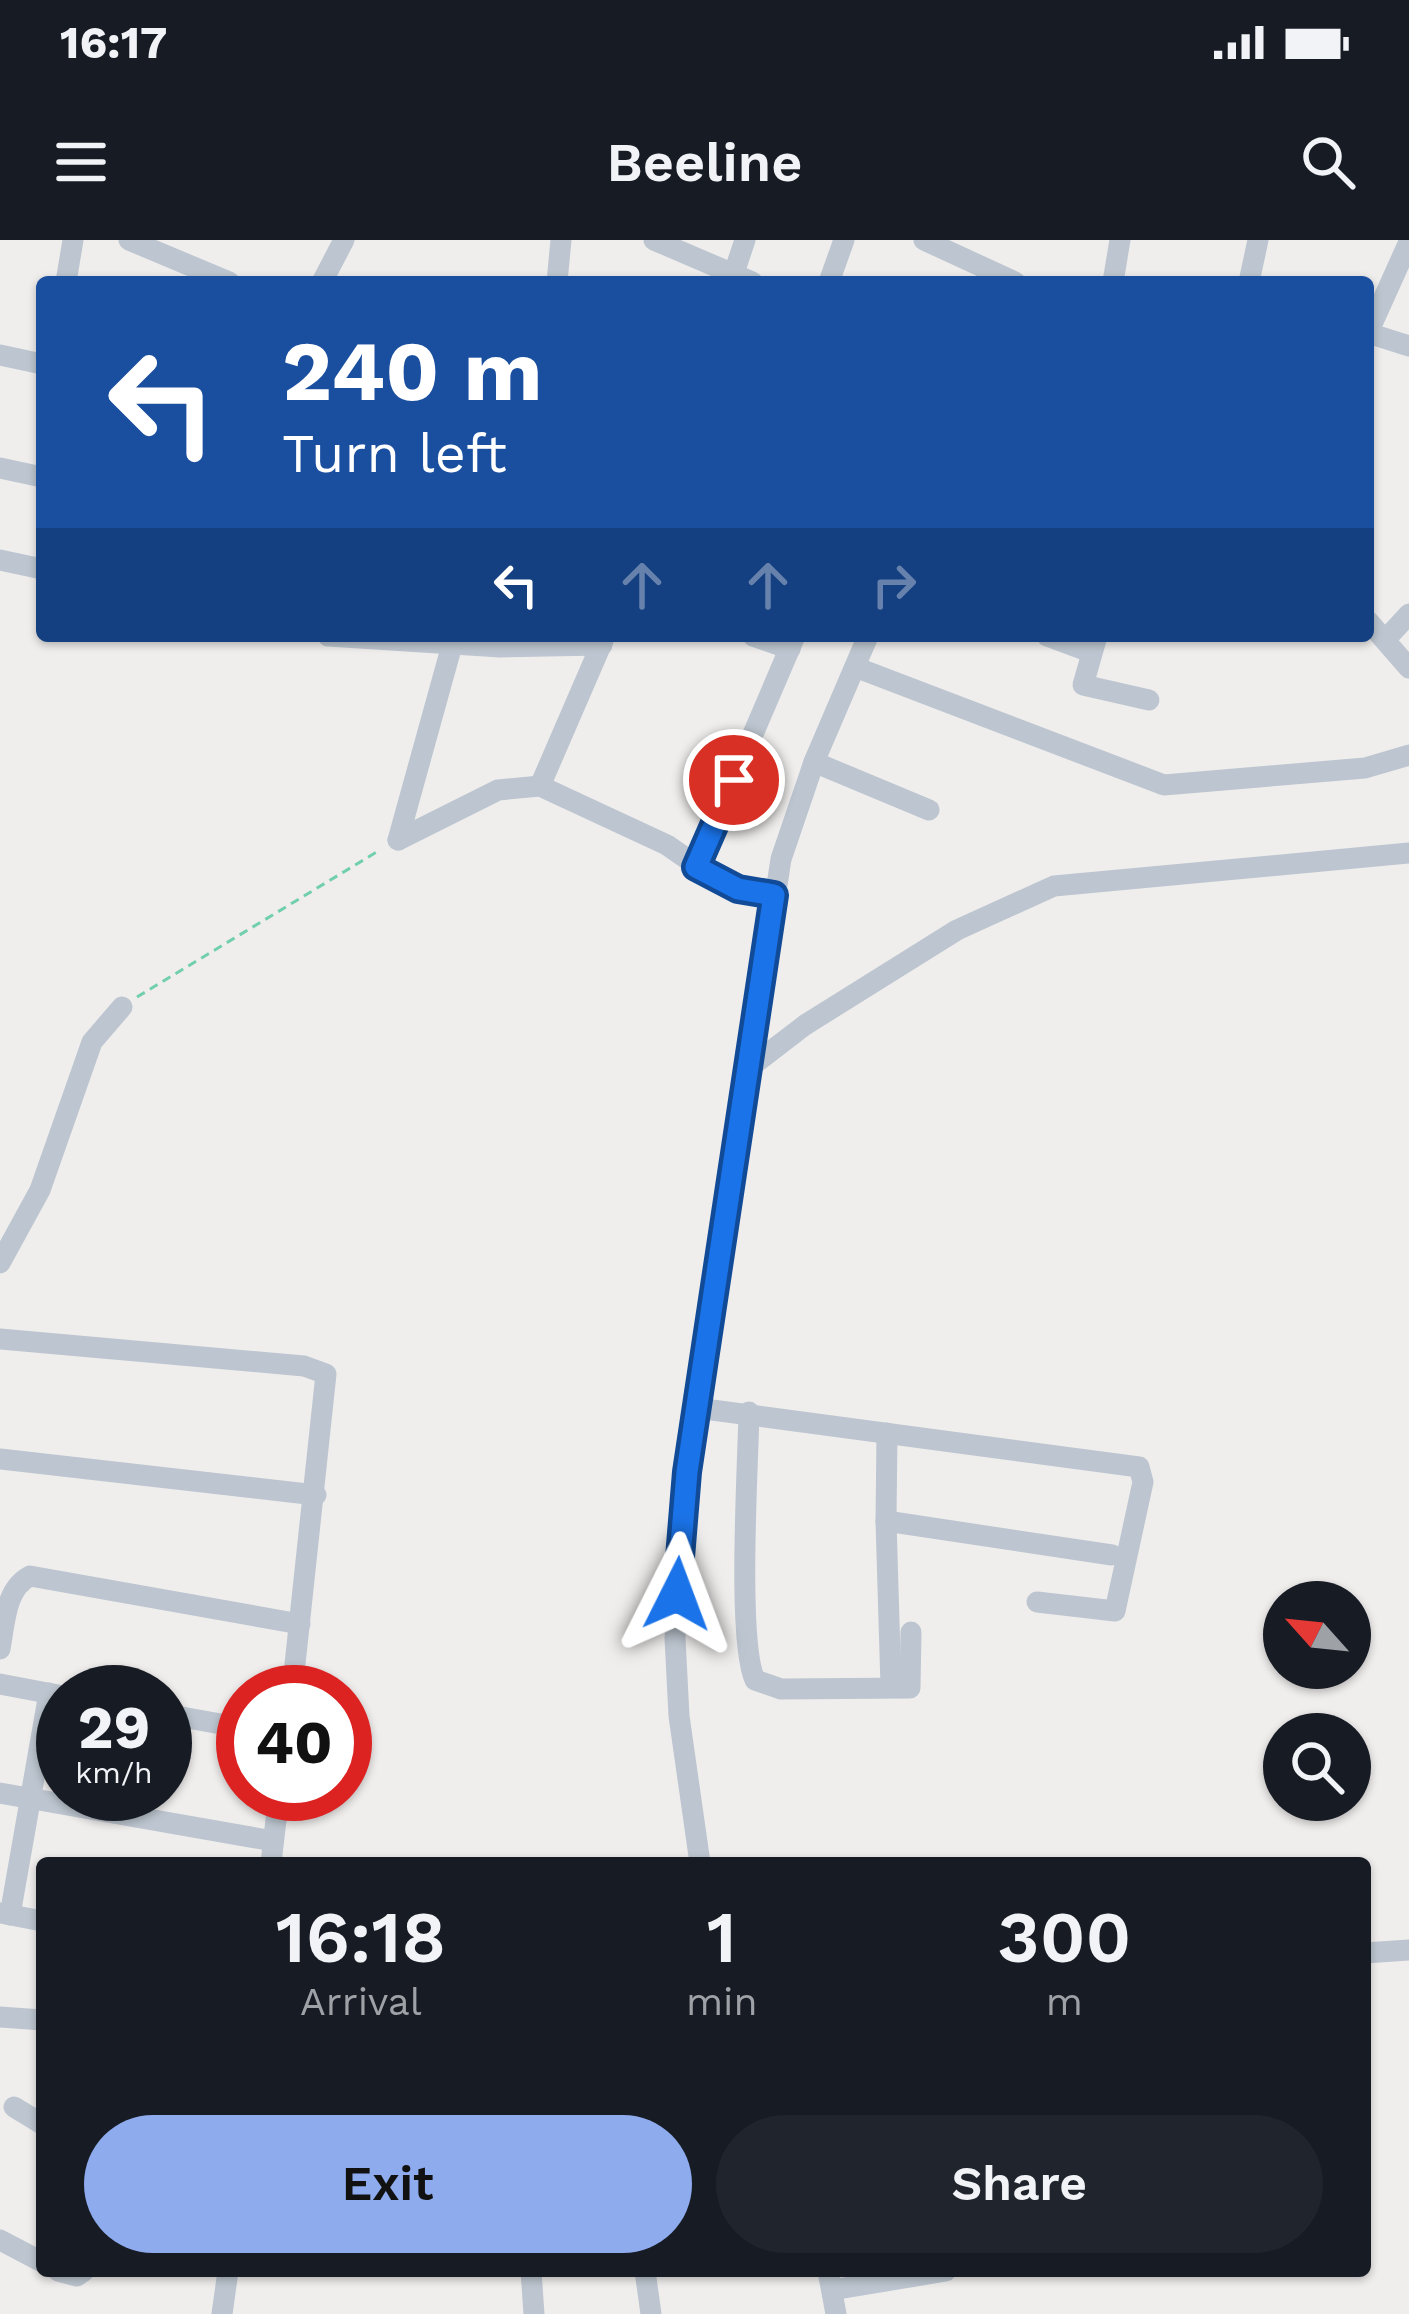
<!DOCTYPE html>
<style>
body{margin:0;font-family:"Work Sans",sans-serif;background:#20242c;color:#f1f3f6;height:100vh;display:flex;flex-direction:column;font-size:45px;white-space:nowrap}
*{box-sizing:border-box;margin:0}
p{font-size:39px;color:#9ea1a6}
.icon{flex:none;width:66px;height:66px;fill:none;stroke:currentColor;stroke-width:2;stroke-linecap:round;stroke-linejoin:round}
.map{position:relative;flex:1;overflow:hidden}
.details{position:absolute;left:36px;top:1617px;width:1335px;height:420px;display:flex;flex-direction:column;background:#171b24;border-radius:12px;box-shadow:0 3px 9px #0004}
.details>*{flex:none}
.guide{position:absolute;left:36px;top:36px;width:1338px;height:366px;border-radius:12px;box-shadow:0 3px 9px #0004;background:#1a4fa0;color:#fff;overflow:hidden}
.needle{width:78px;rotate:297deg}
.controls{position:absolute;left:1263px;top:1341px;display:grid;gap:24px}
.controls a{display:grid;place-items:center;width:108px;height:108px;border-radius:50%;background:#171b24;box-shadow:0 3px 9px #0004;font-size:60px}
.speed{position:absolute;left:36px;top:1425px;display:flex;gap:24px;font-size:60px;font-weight:700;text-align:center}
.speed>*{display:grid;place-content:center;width:156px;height:156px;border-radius:50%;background:#171b24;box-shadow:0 3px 9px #0004;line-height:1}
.speed small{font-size:30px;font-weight:400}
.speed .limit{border:18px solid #d22;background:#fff;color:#111}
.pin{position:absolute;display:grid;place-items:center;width:102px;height:102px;color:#fff;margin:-51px;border:6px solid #fff;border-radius:50%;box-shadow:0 3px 12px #0007}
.me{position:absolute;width:132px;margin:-66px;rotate:3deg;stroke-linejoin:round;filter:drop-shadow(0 0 9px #0008)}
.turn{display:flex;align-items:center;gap:42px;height:252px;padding:0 48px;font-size:54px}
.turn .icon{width:156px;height:156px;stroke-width:2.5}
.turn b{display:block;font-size:84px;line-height:102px}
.lanes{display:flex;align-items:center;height:114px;padding:0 48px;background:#0003;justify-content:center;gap:60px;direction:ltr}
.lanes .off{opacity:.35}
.eta{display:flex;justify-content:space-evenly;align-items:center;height:204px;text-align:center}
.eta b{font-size:72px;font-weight:600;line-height:84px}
.action{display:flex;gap:24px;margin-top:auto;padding:24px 48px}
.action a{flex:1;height:138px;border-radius:72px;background:#8eabee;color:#111;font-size:48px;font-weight:600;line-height:138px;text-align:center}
.action a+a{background:#20242c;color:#f1f3f6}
.status{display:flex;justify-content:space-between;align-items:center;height:84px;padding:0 60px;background:#171b24;direction:ltr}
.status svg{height:33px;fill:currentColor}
header{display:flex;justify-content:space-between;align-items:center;height:156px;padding:0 48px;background:#171b24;font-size:54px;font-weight:600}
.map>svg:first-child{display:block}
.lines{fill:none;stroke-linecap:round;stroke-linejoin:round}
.path{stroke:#71cfad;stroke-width:3;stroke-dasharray:9 6;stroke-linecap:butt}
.minor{stroke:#bdc6d0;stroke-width:21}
.route-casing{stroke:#114b97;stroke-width:30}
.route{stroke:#1a73e8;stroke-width:21}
</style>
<div class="status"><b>16:17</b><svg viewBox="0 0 49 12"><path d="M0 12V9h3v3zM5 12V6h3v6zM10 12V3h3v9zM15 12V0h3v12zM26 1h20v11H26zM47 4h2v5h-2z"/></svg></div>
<header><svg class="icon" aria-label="menu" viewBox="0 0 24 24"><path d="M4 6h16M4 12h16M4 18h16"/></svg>Beeline<svg class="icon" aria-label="search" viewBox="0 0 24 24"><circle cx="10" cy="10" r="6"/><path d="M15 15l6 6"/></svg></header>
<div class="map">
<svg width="1409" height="2074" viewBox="0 0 1409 2074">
<rect width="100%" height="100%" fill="#f0eeed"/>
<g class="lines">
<polyline class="path" points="137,757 380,610"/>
<g class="minor">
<polyline points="129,0 229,42"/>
<polyline points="654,0 752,42"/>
<polyline points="924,0 1015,42"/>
<polyline points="1408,4 1368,93 1409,106"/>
<polyline points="66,42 73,0"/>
<polyline points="322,42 344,0"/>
<polyline points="557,42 561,0"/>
<polyline points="731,42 745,0"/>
<polyline points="829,42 844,0"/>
<polyline points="1113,42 1120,0"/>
<polyline points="1249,42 1258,0"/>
<polyline points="0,115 42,124"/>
<polyline points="0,228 42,237"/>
<polyline points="0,320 42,329"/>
<polyline points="1368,381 1409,428"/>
<polyline points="328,396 500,407 602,405"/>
<polyline points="753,396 790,409"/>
<polyline points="1047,396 1090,412"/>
<polyline points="1097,396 1083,445 1149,460"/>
<polyline points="1385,400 1409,374"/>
<polyline points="855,427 1164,545 1365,528 1409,515"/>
<polyline points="814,522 929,570"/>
<polyline points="540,546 604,398"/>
<polyline points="398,600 498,550 540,546 667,605 716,639 774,655"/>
<polyline points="398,600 452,405"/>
<polyline points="696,627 795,396"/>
<polyline points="749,828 805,785 957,690 1054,646 1409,613"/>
<polyline points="0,1023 40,950 92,802 122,767"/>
<polyline points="0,1099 304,1126 326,1134 292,1452"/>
<polyline points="697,1168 1139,1227 1143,1242 1115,1371 1037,1362"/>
<path d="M749,1172C748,1224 737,1402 755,1440L781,1449L910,1448L911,1392"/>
<polyline points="887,1193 886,1281 1112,1315"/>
<polyline points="0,1219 316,1255"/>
<polyline points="886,1281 891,1447"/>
<path d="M0,1409C5,1383 5,1349 30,1336L300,1384"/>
<polyline points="0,1444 58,1455"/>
<polyline points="165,1474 243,1488"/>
<polyline points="0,1553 273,1601"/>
<polyline points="271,1623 279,1554"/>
<polyline points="700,1623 679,1476 675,1398 687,1231 781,619 814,522 868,396"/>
<polyline points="1,1673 42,1681"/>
<polyline points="10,1675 49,1453"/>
<polyline points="1365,1713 1409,1710"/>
<polyline points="0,1777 42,1780"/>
<polyline points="14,1867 42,1884"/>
<polyline points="0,2000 42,2022"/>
<polyline points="58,2031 77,2036 84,2031"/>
<polyline points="531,2031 534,2074"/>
<polyline points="645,2031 651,2074"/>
<polyline points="828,2031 836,2074"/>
<polyline points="832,2050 946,2031"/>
<polyline points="222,2074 228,2031"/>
</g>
</g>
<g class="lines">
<g class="route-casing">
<polyline id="route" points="677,1354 687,1232 774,655 738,649 696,627 734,540"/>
</g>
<use href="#route" class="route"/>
</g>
</svg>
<div class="controls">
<a><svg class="needle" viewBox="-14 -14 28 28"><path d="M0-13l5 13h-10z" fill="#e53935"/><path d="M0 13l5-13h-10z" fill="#9ea1a6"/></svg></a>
<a><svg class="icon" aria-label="search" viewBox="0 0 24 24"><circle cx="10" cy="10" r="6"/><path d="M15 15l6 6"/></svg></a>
</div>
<div class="speed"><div>29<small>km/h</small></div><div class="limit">40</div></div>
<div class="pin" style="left:734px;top:540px;background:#d93025"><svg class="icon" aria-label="arrive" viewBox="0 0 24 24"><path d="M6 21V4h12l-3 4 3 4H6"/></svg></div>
<svg class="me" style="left:677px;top:1354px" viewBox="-20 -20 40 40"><path d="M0-17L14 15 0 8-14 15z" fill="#1a73e8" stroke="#fff" stroke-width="4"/></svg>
<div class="guide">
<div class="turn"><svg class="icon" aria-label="left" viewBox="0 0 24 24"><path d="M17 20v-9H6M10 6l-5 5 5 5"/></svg><div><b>240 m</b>Turn left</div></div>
<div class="lanes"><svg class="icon" aria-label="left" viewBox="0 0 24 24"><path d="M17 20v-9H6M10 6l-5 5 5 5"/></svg><svg class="icon off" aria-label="ahead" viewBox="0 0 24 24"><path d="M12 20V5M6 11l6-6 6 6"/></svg><svg class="icon off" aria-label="ahead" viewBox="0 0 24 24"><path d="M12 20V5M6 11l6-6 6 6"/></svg><svg class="icon off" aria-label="right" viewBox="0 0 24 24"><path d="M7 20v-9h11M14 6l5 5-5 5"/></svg></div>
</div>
<section class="details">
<div class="eta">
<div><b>16:18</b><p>Arrival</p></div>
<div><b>1</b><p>min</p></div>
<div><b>300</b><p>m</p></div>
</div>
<div class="action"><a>Exit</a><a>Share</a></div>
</section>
</div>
